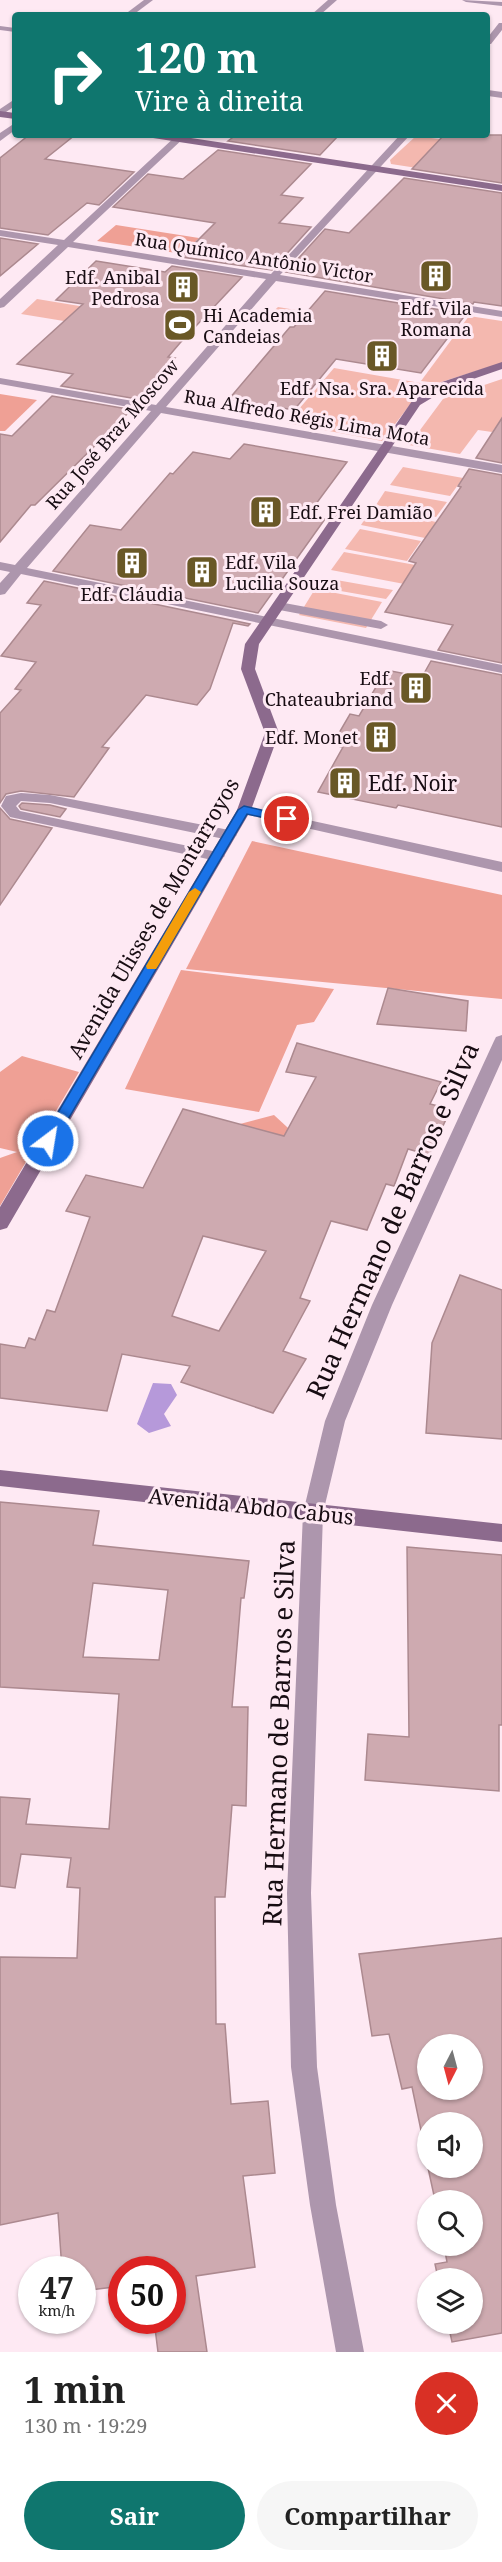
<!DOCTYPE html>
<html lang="pt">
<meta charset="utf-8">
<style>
body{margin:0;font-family:"Noto Serif",serif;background:#f6f6f6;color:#222;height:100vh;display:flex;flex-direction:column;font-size:22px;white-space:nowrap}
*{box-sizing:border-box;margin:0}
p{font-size:20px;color:#767676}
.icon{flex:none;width:33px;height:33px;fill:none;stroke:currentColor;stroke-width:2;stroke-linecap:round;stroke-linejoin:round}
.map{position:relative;height:2352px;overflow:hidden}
.details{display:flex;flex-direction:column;background:#fff;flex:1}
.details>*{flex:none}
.top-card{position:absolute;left:12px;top:12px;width:478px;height:126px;border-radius:6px;box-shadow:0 2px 4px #0004;background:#0f766e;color:#fff;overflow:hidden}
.needle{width:39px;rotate:186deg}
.buttons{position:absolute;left:417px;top:2034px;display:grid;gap:12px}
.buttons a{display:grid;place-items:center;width:66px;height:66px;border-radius:50%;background:#fff;box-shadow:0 2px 4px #0004;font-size:30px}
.speed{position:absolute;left:18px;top:2256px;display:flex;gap:12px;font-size:30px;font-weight:700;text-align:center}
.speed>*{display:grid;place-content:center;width:78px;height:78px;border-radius:50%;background:#fff;box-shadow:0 2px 4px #0004;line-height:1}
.speed small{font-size:15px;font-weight:400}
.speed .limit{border:9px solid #d22;background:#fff;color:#111}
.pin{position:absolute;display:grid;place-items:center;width:51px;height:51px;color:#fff;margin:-26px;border:3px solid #fff;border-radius:50%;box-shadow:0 2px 6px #0007}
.me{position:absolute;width:66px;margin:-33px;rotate:31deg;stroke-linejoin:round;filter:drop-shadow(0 0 4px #0008)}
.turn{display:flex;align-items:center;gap:21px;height:126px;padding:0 24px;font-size:27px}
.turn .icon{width:78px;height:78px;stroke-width:2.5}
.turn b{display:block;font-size:42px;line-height:51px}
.round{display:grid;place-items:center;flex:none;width:63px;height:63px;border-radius:32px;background:#f6f6f6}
.overview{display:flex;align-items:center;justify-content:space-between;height:102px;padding:0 24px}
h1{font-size:36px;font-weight:700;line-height:45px}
.primary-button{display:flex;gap:12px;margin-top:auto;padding:12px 24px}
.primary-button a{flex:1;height:69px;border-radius:36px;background:#0f766e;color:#fff;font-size:24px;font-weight:700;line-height:69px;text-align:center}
.primary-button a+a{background:#f6f6f6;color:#222}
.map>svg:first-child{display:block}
.green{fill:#f4b8af}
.forest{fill:#efa095}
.water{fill:#b699da}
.building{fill:#ceaab0;stroke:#ac898f;stroke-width:1.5;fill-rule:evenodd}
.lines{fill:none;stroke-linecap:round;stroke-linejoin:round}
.lane{fill:#ad96ad;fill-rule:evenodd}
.street{fill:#ad96ad;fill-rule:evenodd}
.secondary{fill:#8c6a8d;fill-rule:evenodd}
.route{fill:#1a73e8;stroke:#114b97;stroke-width:1.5}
.slow{fill:#f59e0b}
.labels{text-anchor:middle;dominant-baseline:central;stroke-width:6;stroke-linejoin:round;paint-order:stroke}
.far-street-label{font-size:18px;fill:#170c12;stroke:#fee9f3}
.far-poi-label{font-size:18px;fill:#170c12;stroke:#fee9f3;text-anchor:end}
.poi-label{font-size:21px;fill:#170c12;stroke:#fee9f3;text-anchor:start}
.street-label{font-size:21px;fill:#170c12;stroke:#fee9f3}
.near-street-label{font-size:26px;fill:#170c12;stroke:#fee9f3}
</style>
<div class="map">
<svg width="502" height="2352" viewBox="0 0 502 2352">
<rect width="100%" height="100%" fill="#fee9f3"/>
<g class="green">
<polygon points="416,136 461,142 502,181 391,164 390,160"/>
<polygon points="37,299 128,314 113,329 21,314"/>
<polygon points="278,307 368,322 358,335 265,319"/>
<polygon points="469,316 502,321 502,363 438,383 421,381"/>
<polygon points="334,368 426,384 382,441 287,423"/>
<polygon points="502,379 502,418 492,432 478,430 460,454 409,445 443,399"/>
<polygon points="403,467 463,478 450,496 390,485"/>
<polygon points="385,491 447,502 436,517 376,505"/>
<polygon points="372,508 436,522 425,538 361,525"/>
<polygon points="360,529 421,541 407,561 345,549"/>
<polygon points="344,552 432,568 420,587 331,570"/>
<polygon points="325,578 393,590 386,599 318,587"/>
<polygon points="315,589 382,602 366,628 299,615"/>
</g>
<g class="forest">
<polygon points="116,225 199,238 183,254 97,241"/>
<polygon points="0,394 37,400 5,431 0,431"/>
<polygon points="252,841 502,895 502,999 186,969"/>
<polygon points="181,970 334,989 314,1022 297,1025 259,1112 125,1089"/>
<polygon points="22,1056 79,1072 0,1206 0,1158 17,1152 0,1148 0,1072"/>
<polygon points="274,1115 313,1151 237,1145 240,1124"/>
</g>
<polygon class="water" points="153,1383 171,1384 177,1395 164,1414 171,1426 149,1433 137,1424"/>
<g class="building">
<polygon points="29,135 75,135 45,159 134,172 99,205 87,203 48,235 0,228 0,158"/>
<polygon points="236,135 339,135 320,155 228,141"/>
<polygon points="444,135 502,135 502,183 412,169"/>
<polygon points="218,150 311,164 281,195 303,198 279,223 311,227 272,270 181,257 215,223 113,207 148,174 183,179"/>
<polygon points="404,178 502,193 502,306 474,302 473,304 286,272 325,229 349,233"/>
<polygon points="0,238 38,244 0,276"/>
<polygon points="96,261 165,272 172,266 242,277 180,343 168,357 175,358 137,399 61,386 73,374 17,364 83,304 56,300"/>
<polygon points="325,291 466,314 421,373 336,359 294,410 229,399 290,327 294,327"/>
<polygon points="52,396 128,409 123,415 126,415 35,505 31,505 0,542 0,434 12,436"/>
<polygon points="502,418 502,463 476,458"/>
<polygon points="244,444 347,462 307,516 325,519 258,613 53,571 90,525 121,530 170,473 173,474 193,452 230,459"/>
<polygon points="469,469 502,475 502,663 438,650 453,625 385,612 416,563 409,561 461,487 458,486"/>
<polygon points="44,581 250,624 248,626 233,623 210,689 197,705 146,695 102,747 109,748 74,797 21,791 6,794 0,803 0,713 21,690 15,689 36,662 1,656 41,605 27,603"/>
<polygon points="431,661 502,675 502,827 398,805 396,808 318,792 343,747 332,745 350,714 359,716 386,670 422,677"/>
<polygon points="22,803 50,805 66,809 60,817 21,809 19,806"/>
<polygon points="0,808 10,819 52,828 0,905"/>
<polygon points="388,988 468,1001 466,1031 377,1024"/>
<path d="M297,1043L441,1082L430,1104L451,1109L429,1155L408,1149L394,1186L386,1184L367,1230L331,1221L300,1298L310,1301L283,1351L306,1359L273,1413L181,1382L190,1366L122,1354L107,1411L0,1398V1344L25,1348L29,1338L35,1340L47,1310L55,1312L90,1217L66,1211L86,1175L143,1188L183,1109L284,1136L316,1077L286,1072ZM203,1236L266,1251L219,1331L172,1316Z"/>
<polygon points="460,1275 502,1290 502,1439 426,1433 432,1343"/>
<path d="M0,1502L99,1511L93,1545L249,1561L244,1598H241L232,1707H248L246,1806L232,1805L225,1897H215L216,2024H225L231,2104L268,2101L275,2173L243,2176L255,2267L196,2276L207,2352H158L154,2320H172V2270H122V2286L82,2291V2270H62L58,2213L0,2225V1957L77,1958L80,1888L67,1887L71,1858L21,1854L15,1888L0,1886V1797L30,1799L26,1824L109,1829L119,1694L0,1687ZM93,1583L168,1590L159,1660L83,1657Z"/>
<polygon points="407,1547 502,1555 502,1725 499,1725 499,1791 365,1780 368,1734 409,1737"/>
<path d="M502,1938V2333L452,2342L448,2324H472V2278H438L435,2264L447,2262L444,2246H472V2200H435L428,2168H472V2122H428V2164L412,2087L402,2089L389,2034L372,2036L359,1954ZM428,2044H472V2090H428Z"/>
</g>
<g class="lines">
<g class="lane">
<polygon points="15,123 15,130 0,141 0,133"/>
<polygon points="279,602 381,621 388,625 381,629 274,609 272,606 274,603"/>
<polygon points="21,793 50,795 229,830 237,835 229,840 50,803 21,801 16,806 20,811 222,853 225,856 217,861 10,817 1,806 6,796"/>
</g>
<g class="street">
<polygon points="144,0 153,0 133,15 124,15"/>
<polygon points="328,0 337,0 320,15 311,15"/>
<polygon points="462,0 502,2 502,6 466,2"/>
<polygon points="499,23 502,23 502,30 491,44 488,44 488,37"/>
<polygon points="0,26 15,28 15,32 0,30"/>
<polygon points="488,90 502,92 502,98 488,96"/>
<polygon points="15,99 15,106 0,116 0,109"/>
<polygon points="177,135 187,135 73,242 271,274 400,135 410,135 280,275 502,311 502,317 276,281 166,407 502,465 502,473 161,413 27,568 502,665 502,673 21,574 5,594 0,595 0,583 10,572 0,570 0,562 15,565 151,411 0,384 0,378 156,405 266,279 68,247 4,307 0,308 0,299 58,245 0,236 0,230 64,240"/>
<polygon points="244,806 502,862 502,872 239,813 237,810"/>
<polygon points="502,1035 502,1060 392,1305 345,1421 323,1513 311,1893 317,2067 336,2205 364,2352 336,2352 310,2205 291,2067 287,1893 303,1513 325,1421 372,1305 494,1041 496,1037"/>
</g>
<g class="secondary">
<polygon points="0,111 15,113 15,119 0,117"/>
<polygon points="148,135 171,135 502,185 502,191 153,138"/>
<polygon points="502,362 502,369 450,387 420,405 259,644 255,669 279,733 251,810 7,1228 0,1230 0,1207 237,810 265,733 241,669 245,644 412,401 442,382"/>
<polygon points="0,1470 502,1524 502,1542 0,1486"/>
</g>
</g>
<polygon class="route" points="244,806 291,817 292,819 287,823 247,814 53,1145 43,1145 41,1141 238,810"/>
<polygon class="slow" points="195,888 201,892 158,966 156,969 147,969 146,966 189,892"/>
<defs>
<g id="building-square" transform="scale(1.725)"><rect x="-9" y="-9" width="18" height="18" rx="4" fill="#695826" stroke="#fee9f3"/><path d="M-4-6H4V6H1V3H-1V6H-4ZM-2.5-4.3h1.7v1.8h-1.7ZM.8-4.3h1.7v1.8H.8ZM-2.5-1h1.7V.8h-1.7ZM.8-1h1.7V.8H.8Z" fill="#fff"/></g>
<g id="stadium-square" transform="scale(1.725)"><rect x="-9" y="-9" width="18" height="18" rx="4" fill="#695826" stroke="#fee9f3"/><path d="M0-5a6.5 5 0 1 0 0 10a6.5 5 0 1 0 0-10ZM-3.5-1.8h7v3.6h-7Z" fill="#fff"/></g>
</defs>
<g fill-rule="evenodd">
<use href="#building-square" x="436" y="276"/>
<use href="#building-square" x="183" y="287"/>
<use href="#stadium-square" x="180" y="325"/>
<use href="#building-square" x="382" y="356"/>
<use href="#building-square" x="266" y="512"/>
<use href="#building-square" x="132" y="563"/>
<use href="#building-square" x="202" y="572"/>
<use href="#building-square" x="416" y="688"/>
<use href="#building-square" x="381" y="737"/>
<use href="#building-square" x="345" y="783"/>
</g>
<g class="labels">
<g class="far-street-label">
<text transform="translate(254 257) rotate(9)">Rua Químico Antônio Victor</text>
<text transform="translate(307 417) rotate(10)">Rua Alfredo Régis Lima Mota</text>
<text transform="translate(112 434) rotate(-49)">Rua José Braz Moscow</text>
</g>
<g class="far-poi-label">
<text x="160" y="277">Edf. Anibal<tspan x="160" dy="21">Pedrosa</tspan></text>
<text x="436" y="308" text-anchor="middle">Edf. Vila<tspan x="436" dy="21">Romana</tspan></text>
<text x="203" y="315" text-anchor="start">Hi Academia<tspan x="203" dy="21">Candeias</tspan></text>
<text x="382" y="388" text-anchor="middle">Edf. Nsa. Sra. Aparecida</text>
<text x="289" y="512" text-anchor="start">Edf. Frei Damião</text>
<text x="225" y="562" text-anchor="start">Edf. Vila<tspan x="225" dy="21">Lucilia Souza</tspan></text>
<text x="132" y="594" text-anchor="middle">Edf. Cláudia</text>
<text x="393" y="678">Edf.<tspan x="393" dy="21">Chateaubriand</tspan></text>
<text x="358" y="737">Edf. Monet</text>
</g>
<g class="poi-label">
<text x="368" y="783">Edf. Noir</text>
</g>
<g class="street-label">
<text transform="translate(153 918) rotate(-60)">Avenida Ulisses de Montarroyos</text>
<text transform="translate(251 1506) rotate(6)">Avenida Abdo Cabus</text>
</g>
<g class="near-street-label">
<text transform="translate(392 1220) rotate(-66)">Rua Hermano de Barros e Silva</text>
<text transform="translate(278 1733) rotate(-88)">Rua Hermano de Barros e Silva</text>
</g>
</g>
</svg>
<div class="buttons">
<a><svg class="needle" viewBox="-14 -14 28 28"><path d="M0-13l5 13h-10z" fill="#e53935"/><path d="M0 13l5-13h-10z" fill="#767676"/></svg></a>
<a><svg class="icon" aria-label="sound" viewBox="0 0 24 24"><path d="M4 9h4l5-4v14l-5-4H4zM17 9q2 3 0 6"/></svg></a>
<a><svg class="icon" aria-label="search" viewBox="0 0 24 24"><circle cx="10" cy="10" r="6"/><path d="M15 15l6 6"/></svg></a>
<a><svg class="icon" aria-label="layers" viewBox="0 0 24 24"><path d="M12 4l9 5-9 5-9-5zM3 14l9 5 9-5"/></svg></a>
</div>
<div class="speed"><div>47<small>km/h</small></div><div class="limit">50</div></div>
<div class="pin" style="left:287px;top:819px;background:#d93025"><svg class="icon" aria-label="arrive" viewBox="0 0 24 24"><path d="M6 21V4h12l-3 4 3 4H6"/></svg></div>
<svg class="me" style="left:48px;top:1141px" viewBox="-20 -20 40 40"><circle r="17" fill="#1a73e8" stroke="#fff" stroke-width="3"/><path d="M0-11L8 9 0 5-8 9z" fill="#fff"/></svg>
<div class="top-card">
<div class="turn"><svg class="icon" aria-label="right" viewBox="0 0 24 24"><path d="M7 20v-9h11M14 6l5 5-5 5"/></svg><div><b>120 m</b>Vire à direita</div></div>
</div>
</div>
<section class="details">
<div class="overview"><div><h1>1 min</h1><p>130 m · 19:29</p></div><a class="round" style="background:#d93025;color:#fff"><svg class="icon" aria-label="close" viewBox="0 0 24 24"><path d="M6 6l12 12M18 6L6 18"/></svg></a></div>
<div class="primary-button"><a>Sair</a><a>Compartilhar</a></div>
</section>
